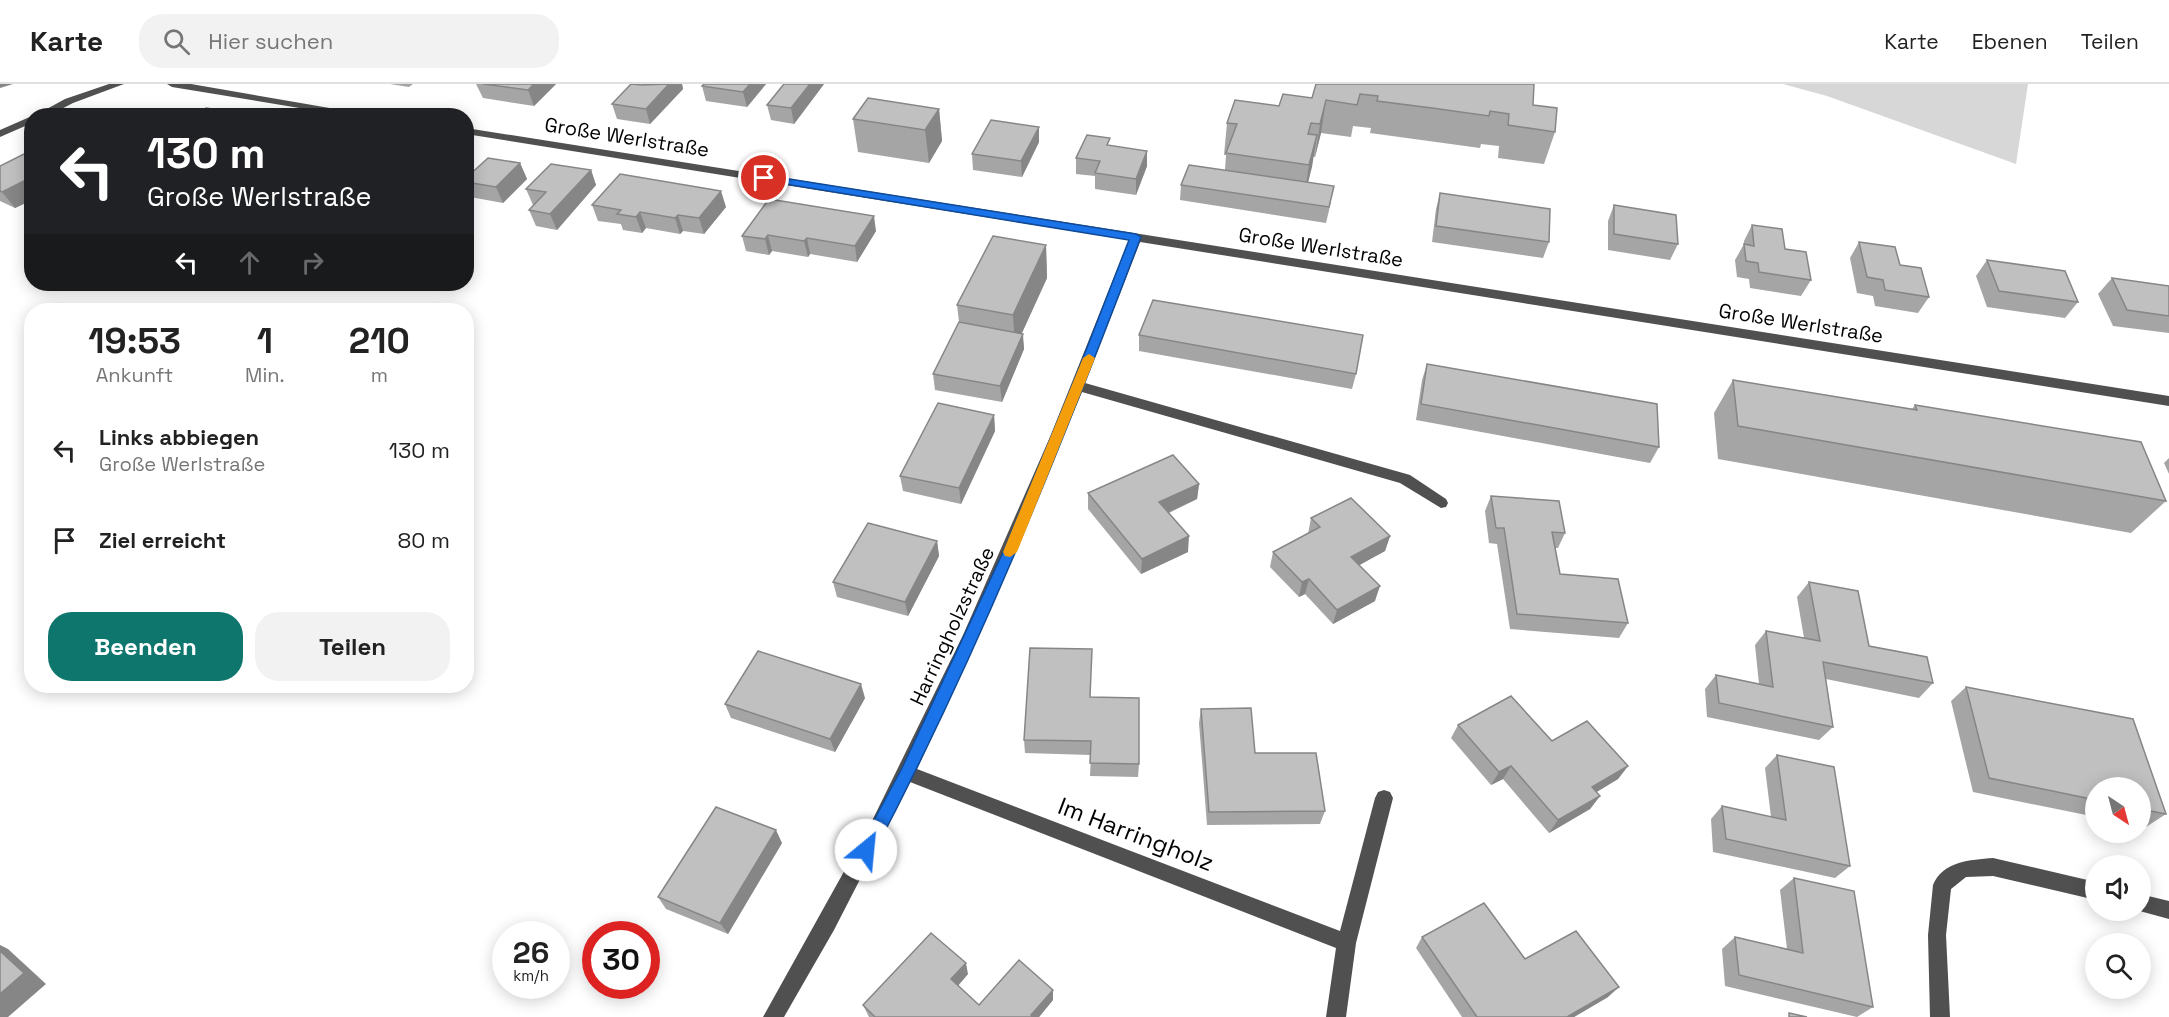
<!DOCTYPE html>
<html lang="de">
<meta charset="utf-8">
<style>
body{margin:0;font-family:"Space Grotesk",sans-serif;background:#f2f2f2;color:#222;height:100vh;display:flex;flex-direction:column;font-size:22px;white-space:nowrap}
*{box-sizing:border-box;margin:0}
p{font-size:20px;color:#767676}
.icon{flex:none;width:33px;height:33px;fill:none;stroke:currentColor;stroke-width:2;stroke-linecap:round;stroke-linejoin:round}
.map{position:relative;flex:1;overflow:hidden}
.details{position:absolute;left:24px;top:219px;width:450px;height:390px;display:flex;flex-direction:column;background:#fff;border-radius:24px;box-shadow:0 3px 15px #0003}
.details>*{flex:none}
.banner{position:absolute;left:24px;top:24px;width:450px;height:183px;border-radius:24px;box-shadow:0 3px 15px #0003;background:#202124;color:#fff;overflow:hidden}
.needle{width:39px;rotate:144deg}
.fabs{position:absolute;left:2085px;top:693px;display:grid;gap:12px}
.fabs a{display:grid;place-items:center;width:66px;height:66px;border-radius:50%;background:#fff;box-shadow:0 3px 15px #0003;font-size:30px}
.speed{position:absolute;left:492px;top:837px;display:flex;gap:12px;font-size:30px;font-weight:700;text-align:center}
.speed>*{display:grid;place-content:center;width:78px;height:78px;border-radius:50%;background:#fff;box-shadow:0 3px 15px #0003;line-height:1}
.speed small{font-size:15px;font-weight:400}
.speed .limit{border:9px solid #d22;background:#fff;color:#111}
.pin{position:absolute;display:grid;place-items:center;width:51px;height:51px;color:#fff;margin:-26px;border:3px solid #fff;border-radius:50%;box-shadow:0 2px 6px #0007}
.me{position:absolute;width:66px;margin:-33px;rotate:28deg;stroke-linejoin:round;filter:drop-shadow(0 0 4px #0008)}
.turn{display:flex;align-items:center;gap:21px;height:126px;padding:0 24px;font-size:27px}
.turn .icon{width:78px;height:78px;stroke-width:2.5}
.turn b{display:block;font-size:42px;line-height:51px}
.lanes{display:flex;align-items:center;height:57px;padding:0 24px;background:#0003;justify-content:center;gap:30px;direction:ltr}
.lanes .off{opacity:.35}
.eta{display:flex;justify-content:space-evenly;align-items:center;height:102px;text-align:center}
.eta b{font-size:36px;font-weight:700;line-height:42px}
.action{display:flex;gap:12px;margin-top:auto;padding:12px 24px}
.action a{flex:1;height:69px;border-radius:24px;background:#0f766e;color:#fff;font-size:24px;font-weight:700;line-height:69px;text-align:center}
.action a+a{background:#f2f2f2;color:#222}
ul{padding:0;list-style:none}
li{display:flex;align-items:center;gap:18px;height:90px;padding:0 24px}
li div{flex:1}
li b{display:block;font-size:22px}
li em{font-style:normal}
header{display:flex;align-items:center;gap:36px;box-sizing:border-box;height:84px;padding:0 30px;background:#fff;border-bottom:2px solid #e0e0e0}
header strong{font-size:28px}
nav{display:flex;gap:33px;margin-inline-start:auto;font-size:21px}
.search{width:420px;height:54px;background:#f2f2f2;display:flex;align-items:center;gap:15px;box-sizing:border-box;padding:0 21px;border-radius:24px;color:#767676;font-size:22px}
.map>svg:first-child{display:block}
.green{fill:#d7d7d7}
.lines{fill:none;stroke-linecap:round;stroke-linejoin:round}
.minor{fill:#505050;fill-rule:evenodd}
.wall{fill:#a5a5a5}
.shaded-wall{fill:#868686}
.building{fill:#c0c0c0;stroke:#868686;stroke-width:1.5}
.route{fill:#1a73e8;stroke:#114b97;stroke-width:1.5}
.slow{fill:#f59e0b}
.labels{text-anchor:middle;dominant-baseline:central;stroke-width:4.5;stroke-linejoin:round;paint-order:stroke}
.street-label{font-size:20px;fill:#000;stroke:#fff}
.near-street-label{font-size:24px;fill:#000;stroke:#fff}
</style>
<header>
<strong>Karte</strong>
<div class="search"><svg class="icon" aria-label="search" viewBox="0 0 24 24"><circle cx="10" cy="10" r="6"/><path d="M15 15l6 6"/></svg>Hier suchen</div>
<nav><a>Karte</a><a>Ebenen</a><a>Teilen</a></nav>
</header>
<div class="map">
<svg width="2169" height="933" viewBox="0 0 2169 933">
<rect width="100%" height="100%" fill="#fff"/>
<polygon class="green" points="1783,0 2028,0 2016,80 1827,12"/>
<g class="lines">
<g class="minor">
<polygon points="109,0 124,0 73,19 48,32 34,32 65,15"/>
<polygon points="167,0 191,0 376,32 348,32 172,3"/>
<polygon points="32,32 32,39 0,53 0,46"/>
<polygon points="466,44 2169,312 2169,322 1140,158 1085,299 1410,391 1446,415 1448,419 1446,423 1441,424 1400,399 1082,308 979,551 917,685 1340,847 1375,714 1378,708 1384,706 1390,708 1393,714 1356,859 1346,933 1326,933 1336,864 910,698 834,846 784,933 763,933 871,739 963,551 1050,353 1129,156 466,50"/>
<path d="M1993,774L2096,798V816L1993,792L1966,793L1951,805L1946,851L1950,933H1930L1928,851L1933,801C1943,777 1970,776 1993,774Z"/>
<polygon points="2140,810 2169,817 2169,835 2136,826 2140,826"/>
</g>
</g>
<g class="wall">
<polygon points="390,0 413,0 409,3"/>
<polygon points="476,0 556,0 534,22 483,14"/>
<polygon points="642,0 682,0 683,5 650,40 617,35 612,20"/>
<polygon points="704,0 766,0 747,23 706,17 702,2"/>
<polygon points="824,0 794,40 771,36 767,21"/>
<polygon points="1316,0 1533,21 1555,48 1544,80 1498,74 1499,62 1481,60 1480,64 1370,49 1371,44 1353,42 1351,53 1321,49 1315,73 1313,73 1308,99 1331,118 1326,139 1180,116 1181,101 1225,86 1226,71 1224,71 1227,39 1279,22 1312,14"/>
<polygon points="939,25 942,57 929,79 858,68 853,35"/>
<polygon points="1039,58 1022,93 973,86 972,70"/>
<polygon points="1110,62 1147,67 1147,82 1136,111 1095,105 1095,92 1076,90 1076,74"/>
<polygon points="32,66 32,116 15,124 0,117 0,82"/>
<polygon points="520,79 527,95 503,119 470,113 466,106 466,94"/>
<polygon points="591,86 596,101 557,146 536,142 529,126 534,121 533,121 526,105"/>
<polygon points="1440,109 1549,158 1543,174 1432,158 1436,125"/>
<polygon points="592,121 726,123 704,150 683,147 680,150 646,144 642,149 623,146 621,140 598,137"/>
<polygon points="1614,121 1678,160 1670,176 1608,166 1608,137"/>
<polygon points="1752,141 1785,165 1811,196 1801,212 1750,204 1749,195 1737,193 1735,176 1744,160 1744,157"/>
<polygon points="876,147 857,178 810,170 808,173 772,167 769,171 746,167 742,152"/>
<polygon points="1859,158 1900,181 1929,213 1918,229 1875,222 1873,212 1857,209 1850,174"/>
<polygon points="1046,161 1047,194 1022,249 1024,265 1002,318 935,306 933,290 959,238 957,221"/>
<polygon points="1987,176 2078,218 2065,234 1987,223 1976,192"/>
<polygon points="2112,194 2169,202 2169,249 2113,242 2098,210"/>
<polygon points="1139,251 1356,290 1352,305 1139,267"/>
<polygon points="1427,280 1659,363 1650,379 1416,336 1422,296"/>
<polygon points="1733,296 1912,325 1915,321 2166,417 2131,449 1718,375 1714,329"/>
<polygon points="994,331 995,347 961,420 903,407 900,392"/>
<polygon points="2169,374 2169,390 2164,379"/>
<polygon points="1199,400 1197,415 1169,429 1188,468 1141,490 1088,425 1088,409"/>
<polygon points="1491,412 1565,449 1558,464 1555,464 1560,490 1628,539 1619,554 1510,545 1497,460 1489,459 1485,427"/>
<polygon points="1311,434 1390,452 1385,467 1359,481 1375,517 1333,540 1305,510 1299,513 1270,483 1273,468 1308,450"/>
<polygon points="937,457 939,472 908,532 837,513 833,498"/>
<polygon points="1809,498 1869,562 1933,599 1919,614 1826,595 1833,643 1819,656 1707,633 1705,605 1716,591 1759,600 1755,561 1766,547 1804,554 1797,513"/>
<polygon points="1966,603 2133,635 2166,730 2146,743 2140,742 2140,704 2096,704 2096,733 1973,708 1951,617"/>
<polygon points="1091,613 1139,680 1138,693 1090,692 1091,671 1025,669 1024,656"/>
<polygon points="865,614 835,668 731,634 725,620"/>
<polygon points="1201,625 1325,727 1320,740 1207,741 1199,639"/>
<polygon points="1458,641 1552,657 1628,682 1618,695 1596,708 1600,712 1590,725 1549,749 1503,695 1491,701 1451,654"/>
<polygon points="1777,671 1850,782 1835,794 1713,768 1711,735 1722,722 1771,733 1765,684"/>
<polygon points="782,759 728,850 666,825 658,813"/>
<polygon points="1794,794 1873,923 1857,933 1725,902 1722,865 1735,853 1787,865 1780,806"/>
<polygon points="1422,853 1525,875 1608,913 1574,933 1462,933 1416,864"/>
<polygon points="968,890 958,902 979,921 1053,906 1053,916 1039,933 869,933 863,921"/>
</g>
<g class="shaded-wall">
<polygon points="0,0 13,0 0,4"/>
<polygon points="534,0 556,0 534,22 528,6"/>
<polygon points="669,0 682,0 683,5 650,40 646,25"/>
<polygon points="750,0 766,0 747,23 743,8"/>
<polygon points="810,0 824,0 794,40 791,24"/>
<polygon points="1326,16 1321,49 1315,73 1320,40"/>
<polygon points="939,25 942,57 929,79 925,46"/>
<polygon points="1039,43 1039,58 1022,93 1021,77"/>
<polygon points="1317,51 1312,83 1304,114 1309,81"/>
<polygon points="1147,67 1147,82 1136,111 1136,95"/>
<polygon points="520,79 527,95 503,119 496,103"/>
<polygon points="591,86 596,101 557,146 550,130"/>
<polygon points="32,93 32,116 15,124 2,108"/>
<polygon points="721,107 726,123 704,150 699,134"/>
<polygon points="640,128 646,144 642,149 636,133"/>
<polygon points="678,131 683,147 680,150 675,134"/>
<polygon points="874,132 876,147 857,178 855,162"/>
<polygon points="768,151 772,167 769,171 765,155"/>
<polygon points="807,154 810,170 808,173 804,157"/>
<polygon points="1046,161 1047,194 1015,264 1013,231"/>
<polygon points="1023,250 1024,265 1002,318 1000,302"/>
<polygon points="994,331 995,347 961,420 959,404"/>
<polygon points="1199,400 1197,415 1158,433 1159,418"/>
<polygon points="1189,452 1188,468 1141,490 1142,475"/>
<polygon points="1390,452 1385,467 1347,488 1351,473"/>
<polygon points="937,457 939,472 908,532 905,518"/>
<polygon points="1309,495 1305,510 1299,513 1302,498"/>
<polygon points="1380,502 1375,517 1333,540 1337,526"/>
<polygon points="861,600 865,614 835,668 830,655"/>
<polygon points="1511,682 1503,695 1491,701 1499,688"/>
<polygon points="1628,682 1618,695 1582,717 1592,703"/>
<polygon points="1600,712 1590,725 1549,749 1558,736"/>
<polygon points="776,746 782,759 728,850 720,839"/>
<polygon points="0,861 8,865 46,900 8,933 0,933"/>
<polygon points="966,879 968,890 954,906 951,895"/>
<polygon points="1619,903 1608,913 1574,933 1567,933"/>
<polygon points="1053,906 1053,916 1039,933 1031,933 1031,931"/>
</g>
<g class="building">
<polygon points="483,0 534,0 528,6"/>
<polygon points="631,0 641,1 669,0 646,25 612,20"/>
<polygon points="704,0 750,0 743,8 702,2"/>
<polygon points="784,0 810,0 791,24 767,21"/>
<polygon points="1316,0 1534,0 1533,21 1557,24 1555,48 1508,41 1509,30 1490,27 1489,32 1432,24 1377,17 1378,12 1360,10 1357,21 1326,16 1320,40 1311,39 1308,50 1317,51 1309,81 1226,69 1237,40 1227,39 1235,16 1279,22 1283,10 1312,14"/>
<polygon points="868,14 939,25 925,46 853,35"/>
<polygon points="206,24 245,30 243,32 196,32"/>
<polygon points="991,36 1039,43 1021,77 972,70"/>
<polygon points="1087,51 1110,54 1107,61 1147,67 1136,95 1095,89 1100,77 1076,74"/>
<polygon points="32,66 32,93 2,108 0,107 0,82"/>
<polygon points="488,74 520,79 496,103 466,98 466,94"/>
<polygon points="551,80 591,86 550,130 529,126 546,108 526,105"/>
<polygon points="1189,81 1334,102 1329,123 1181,101"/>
<polygon points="620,90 721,107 699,134 678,131 675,134 640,128 636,133 617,130 621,126 592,121"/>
<polygon points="1440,109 1550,125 1549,158 1436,142"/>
<polygon points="769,115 874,132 855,162 807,154 804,157 768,151 765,155 742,152"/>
<polygon points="1614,121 1676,131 1678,160 1614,150"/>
<polygon points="1752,141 1782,145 1785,165 1806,168 1811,196 1759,188 1758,179 1746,177 1744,160 1754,162"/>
<polygon points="993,152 1046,161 1013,231 957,221"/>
<polygon points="1859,158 1895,163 1900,181 1921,184 1929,213 1885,206 1883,196 1867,193"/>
<polygon points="1987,176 2065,187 2078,218 1999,207"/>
<polygon points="2112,194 2169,202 2169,232 2127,226"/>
<polygon points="1153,216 1363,251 1356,290 1139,251"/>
<polygon points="959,238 1023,250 1000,302 933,290"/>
<polygon points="1427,280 1657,320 1659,363 1421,320"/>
<polygon points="1733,296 1917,326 1915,321 2141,358 2166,417 1738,342"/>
<polygon points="938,319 994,331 959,404 900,392"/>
<polygon points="1173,371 1199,400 1159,418 1189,452 1142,475 1088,409"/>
<polygon points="1491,412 1559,417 1565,449 1552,448 1560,490 1618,495 1628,539 1517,530 1504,444 1496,444"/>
<polygon points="1351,414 1390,452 1351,473 1380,502 1337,526 1309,495 1302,498 1273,468 1320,443 1311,434"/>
<polygon points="868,439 937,457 905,518 833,498"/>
<polygon points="1809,498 1858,507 1869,562 1927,573 1933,599 1823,578 1833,643 1719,619 1716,591 1773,603 1766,547 1820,557"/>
<polygon points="1030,564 1092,565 1090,613 1139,614 1139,680 1090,679 1091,657 1024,656"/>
<polygon points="758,567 861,600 830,655 725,620"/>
<polygon points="1966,603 2133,635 2166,730 2140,725 2140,704 2096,704 2096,716 1989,694"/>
<polygon points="1511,612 1552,657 1587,637 1628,682 1592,703 1600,712 1558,736 1511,682 1499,688 1458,641"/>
<polygon points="1251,624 1255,669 1316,669 1325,727 1209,728 1201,625"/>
<polygon points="1777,671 1834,683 1850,782 1726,755 1722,722 1786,736"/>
<polygon points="716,723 776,746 720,839 658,813"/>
<polygon points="1794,794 1854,807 1873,923 1739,891 1735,853 1803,869"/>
<polygon points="1484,819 1525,875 1576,847 1619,903 1567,933 1477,933 1422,853"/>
<polygon points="931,849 966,879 951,895 979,921 1019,876 1053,906 1031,931 1033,933 875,933 863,921"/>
<polygon points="0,867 24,889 0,910"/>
<polygon points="1789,929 1807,933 1789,933"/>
</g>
<path class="route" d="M764,91L1136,150L1141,153C1061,364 977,573 872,772L866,774L860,772L858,766L902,684L1005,464L1072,302L1129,156L760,96V92Z"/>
<polygon class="slow" points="1089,270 1095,274 1017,468 1010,473 1005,472 1003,468 1083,274"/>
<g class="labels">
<g class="street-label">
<text transform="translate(627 53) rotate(9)">Große Werlstraße</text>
<text transform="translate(1321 163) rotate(9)">Große Werlstraße</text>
<text transform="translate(1801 239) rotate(9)">Große Werlstraße</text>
<text transform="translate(952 542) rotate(-65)">Harringholzstraße</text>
</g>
<g class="near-street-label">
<text transform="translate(1136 750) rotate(21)">Im Harringholz</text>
</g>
</g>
</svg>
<div class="fabs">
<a><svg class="needle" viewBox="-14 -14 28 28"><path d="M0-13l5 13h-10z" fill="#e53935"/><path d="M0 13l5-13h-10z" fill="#767676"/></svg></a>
<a><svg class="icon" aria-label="sound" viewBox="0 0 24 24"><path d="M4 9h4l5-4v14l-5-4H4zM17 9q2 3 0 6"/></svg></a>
<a><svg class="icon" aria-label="search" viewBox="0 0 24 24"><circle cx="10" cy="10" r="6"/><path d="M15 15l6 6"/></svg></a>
</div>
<div class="speed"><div>26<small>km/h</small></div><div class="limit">30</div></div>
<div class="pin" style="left:764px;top:94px;background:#d93025"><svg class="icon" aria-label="arrive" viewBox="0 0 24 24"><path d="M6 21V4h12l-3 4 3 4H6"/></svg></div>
<svg class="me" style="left:866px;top:766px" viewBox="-20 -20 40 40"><circle r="19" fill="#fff"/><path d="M0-13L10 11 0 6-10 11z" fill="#1a73e8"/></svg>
<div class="banner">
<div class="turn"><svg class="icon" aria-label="left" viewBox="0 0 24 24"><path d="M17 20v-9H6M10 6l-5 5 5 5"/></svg><div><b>130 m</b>Große Werlstraße</div></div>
<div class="lanes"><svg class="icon" aria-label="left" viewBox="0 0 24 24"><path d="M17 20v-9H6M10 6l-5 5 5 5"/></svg><svg class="icon off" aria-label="ahead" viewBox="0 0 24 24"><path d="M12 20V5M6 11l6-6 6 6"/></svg><svg class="icon off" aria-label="right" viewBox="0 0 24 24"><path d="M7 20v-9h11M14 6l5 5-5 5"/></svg></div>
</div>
<section class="details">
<div class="eta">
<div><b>19:53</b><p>Ankunft</p></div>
<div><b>1</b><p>Min.</p></div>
<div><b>210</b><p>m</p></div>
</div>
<ul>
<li><svg class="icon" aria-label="left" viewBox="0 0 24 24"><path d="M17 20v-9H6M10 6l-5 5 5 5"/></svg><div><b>Links abbiegen</b><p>Große Werlstraße</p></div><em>130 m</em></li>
<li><svg class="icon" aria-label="arrive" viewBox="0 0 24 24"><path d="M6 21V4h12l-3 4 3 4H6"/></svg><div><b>Ziel erreicht</b></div><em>80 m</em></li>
</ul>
<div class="action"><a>Beenden</a><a>Teilen</a></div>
</section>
</div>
